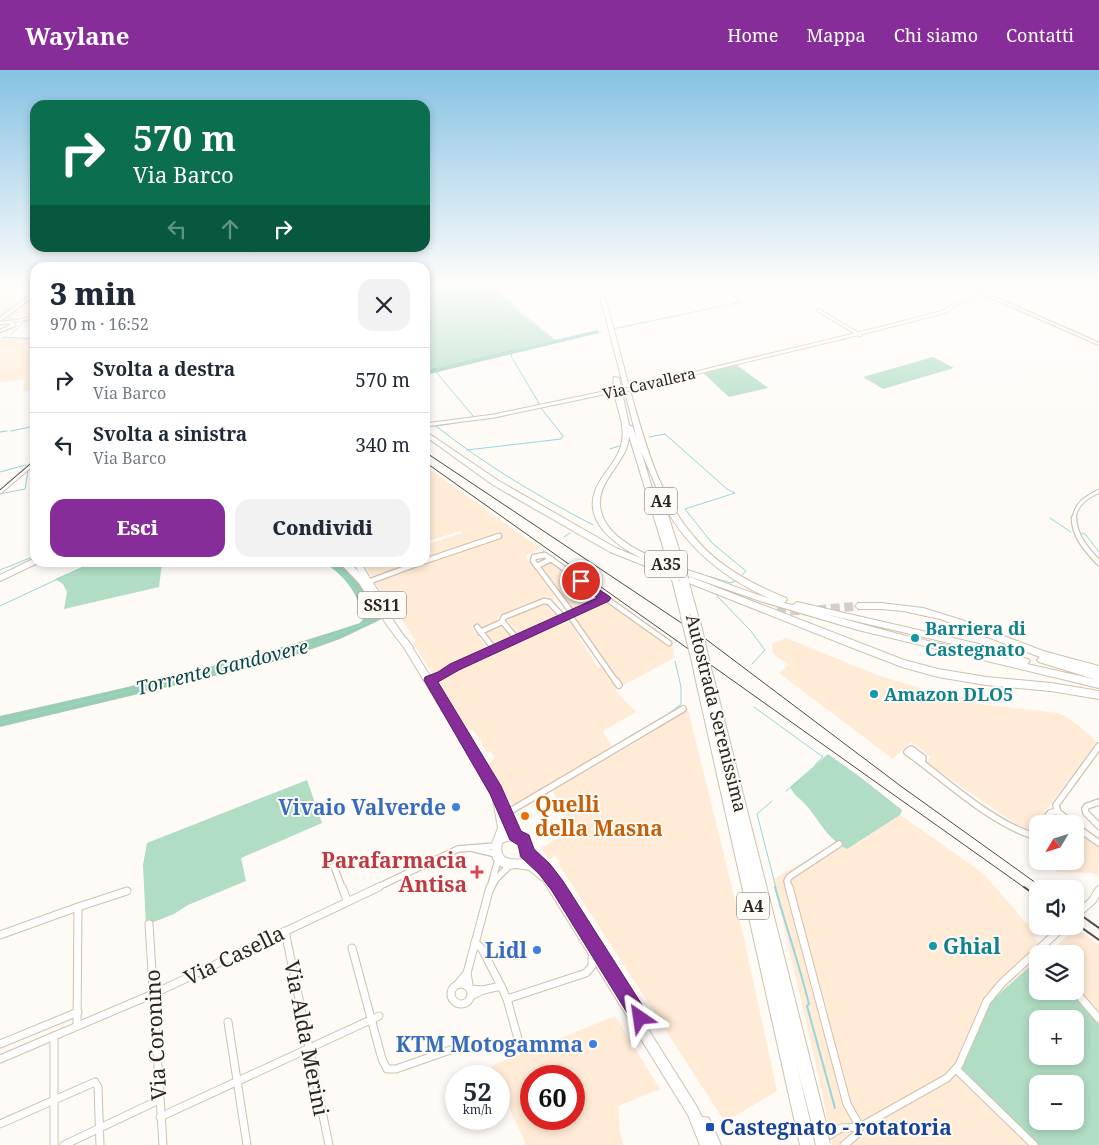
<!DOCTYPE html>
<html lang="it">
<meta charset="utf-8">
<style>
body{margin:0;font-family:"Noto Serif",serif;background:#f2f2f3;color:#1f2937;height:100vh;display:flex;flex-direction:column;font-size:19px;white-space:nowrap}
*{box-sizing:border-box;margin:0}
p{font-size:16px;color:#747a83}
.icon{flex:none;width:28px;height:28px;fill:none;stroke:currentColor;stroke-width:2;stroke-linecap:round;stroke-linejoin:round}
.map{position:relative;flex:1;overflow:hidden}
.sheet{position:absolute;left:30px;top:192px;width:400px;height:305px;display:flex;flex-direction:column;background:#fff;border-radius:15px;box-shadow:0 2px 8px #0003}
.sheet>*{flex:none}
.guide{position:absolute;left:30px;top:30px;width:400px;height:152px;border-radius:15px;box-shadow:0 2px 8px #0003;background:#0b6e4f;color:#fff;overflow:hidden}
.needle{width:32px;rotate:232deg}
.controls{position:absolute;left:1029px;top:745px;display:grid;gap:10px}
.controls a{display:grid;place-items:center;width:55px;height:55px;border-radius:10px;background:#fff;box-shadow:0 2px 8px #0003;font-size:25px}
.speed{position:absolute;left:445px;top:995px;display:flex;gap:10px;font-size:25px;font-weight:700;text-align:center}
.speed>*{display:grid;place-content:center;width:65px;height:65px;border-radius:50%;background:#fff;box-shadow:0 2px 8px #0003;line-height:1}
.speed small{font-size:12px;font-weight:400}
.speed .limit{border:8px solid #d22;background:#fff;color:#111}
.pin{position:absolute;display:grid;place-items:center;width:42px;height:42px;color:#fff;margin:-21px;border:2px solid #fff;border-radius:50%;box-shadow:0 1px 5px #0007}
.me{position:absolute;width:55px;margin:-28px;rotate:328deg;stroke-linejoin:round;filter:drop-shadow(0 0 4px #0008)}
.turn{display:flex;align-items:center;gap:18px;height:105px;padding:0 20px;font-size:22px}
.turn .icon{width:65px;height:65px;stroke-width:2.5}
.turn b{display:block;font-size:35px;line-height:42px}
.lanes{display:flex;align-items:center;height:48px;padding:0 20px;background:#0003;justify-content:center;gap:25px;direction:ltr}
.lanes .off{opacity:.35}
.round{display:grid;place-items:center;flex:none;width:52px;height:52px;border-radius:15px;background:#f2f2f3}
.overview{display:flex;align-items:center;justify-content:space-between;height:85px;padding:0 20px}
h1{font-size:30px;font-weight:800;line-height:38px}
.action{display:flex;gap:10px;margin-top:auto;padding:10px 20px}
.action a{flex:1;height:58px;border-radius:15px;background:#862d9a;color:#fff;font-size:20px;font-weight:800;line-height:58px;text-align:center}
.action a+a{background:#f2f2f3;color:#1f2937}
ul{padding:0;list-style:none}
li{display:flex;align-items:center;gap:15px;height:65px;padding:0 20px;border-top:1px solid #e0e1e3}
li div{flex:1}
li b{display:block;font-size:19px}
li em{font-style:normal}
header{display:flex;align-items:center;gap:30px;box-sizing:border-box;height:70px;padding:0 25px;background:#862d9a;color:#fff}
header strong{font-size:24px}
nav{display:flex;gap:28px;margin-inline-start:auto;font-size:18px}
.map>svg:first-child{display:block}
.built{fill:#ffebd6;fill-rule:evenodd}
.green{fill:#b0ddc3;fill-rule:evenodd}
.forest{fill:#9bceb1}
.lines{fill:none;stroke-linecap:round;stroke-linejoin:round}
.stream-far1{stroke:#94d6db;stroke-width:1}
.stream{stroke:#94d6db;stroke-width:2}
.highway-tunnel{stroke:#d4cfcb;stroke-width:9;stroke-dasharray:9 4.5;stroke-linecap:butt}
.street-far4-casing{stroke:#d2c0ac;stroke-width:4.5}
.street-far3-casing{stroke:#d2c0ac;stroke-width:5}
.street-far2-casing{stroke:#d2c0ac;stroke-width:7}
.street-far1-casing{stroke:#d2c0ac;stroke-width:8}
.street-casing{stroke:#d2c0ac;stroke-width:9}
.secondary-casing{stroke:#d2c0ac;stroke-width:3}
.primary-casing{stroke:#d2c0ac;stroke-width:2}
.highway-casing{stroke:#d2c0ac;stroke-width:2}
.street-far4{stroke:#fff;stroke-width:2.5}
.street-far3{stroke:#fff;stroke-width:3}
.street-far2{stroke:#fff;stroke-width:4.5}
.street-far1{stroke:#fff;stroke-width:5.5}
.street{stroke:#fff;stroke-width:7}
.secondary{fill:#fff;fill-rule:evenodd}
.primary{fill:#fff;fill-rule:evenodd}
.highway{fill:#fff;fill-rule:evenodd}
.rail-far1{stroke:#4f4942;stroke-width:1}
.rail{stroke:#4f4942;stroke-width:2}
.street-bridge-casing{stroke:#d2c0ac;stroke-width:5;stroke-linecap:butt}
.highway-bridge-far1-casing{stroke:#d2c0ac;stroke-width:11;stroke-linecap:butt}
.highway-bridge-casing{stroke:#d2c0ac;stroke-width:16;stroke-linecap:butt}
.street-bridge{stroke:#fff;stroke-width:3}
.highway-bridge-far1{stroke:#fff;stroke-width:9}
.highway-bridge{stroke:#fff;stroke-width:14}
.route{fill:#862d9a;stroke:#571d64}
.culture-dot{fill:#0f9aa8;stroke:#fefaf6;stroke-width:2}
.shop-dot{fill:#3f7fe0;stroke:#fefaf6;stroke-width:2}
.food-dot{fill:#e8710a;stroke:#fefaf6;stroke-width:2}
.health-dot{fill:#e0444e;stroke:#fefaf6;stroke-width:2}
.transit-dot{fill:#1a4fb4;stroke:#fefaf6;stroke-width:2}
.labels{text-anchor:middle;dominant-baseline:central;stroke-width:4;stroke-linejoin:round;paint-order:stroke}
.far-street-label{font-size:15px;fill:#2b251d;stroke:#fefaf6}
.shield{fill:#fefaf6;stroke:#6a655e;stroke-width:1}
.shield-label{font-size:16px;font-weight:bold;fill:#2b251d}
.culture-label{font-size:18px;font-weight:bold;fill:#0d838f;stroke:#fefaf6;text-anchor:start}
.street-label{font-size:18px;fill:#2b251d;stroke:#fefaf6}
.water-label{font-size:19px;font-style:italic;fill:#0c494d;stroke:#fefaf6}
.near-food-label{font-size:21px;font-weight:bold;fill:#c56008;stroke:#fefaf6;text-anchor:start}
.near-shop-label{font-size:21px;font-weight:bold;fill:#366cbe;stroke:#fefaf6;text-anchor:end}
.near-health-label{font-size:21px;font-weight:bold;fill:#be3a42;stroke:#fefaf6;text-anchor:end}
.near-culture-label{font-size:21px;font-weight:bold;fill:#0d838f;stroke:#fefaf6;text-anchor:start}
.near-street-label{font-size:21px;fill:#2b251d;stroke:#fefaf6}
.near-transit-label{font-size:21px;font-weight:bold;fill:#164399;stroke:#fefaf6;text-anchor:start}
</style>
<header>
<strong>Waylane</strong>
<nav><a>Home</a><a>Mappa</a><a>Chi siamo</a><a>Contatti</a></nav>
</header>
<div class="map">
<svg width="1099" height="1075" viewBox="0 0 1099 1075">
<rect width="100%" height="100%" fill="#fefaf6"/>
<g class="built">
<polygon points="0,214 35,214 35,229 32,232 35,232 35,245 0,250"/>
<polygon points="0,267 35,270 35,319 23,322 25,309 0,313"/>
<polygon points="425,396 541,479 525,486 553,524 554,530 551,531 547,527 497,548 498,552 481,559 478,555 472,558 486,577 467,586 468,588 434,606 413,573 416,572 401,548 398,549 375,513 381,508 502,467 500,464 425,490 425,475 462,463 460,461 425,472"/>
<polygon points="551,491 600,526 600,527 573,540 541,498 541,496"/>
<polygon points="373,493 417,493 373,508 365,497"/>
<polygon points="604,531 608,531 670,572 673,575 674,588 622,616 589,572 574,548"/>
<polygon points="540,533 549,534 547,537 554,544 558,545 558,549 523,563 522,565 515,564 516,561 509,552 505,553 505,549 540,536"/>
<polygon points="568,549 598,598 602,596 617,619 615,620 636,642 603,661 612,678 513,737 487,695 495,688 491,681 487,682 482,675 482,672 472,659 466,662 438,615 438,609 455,599 471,592 472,594 495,584 493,582"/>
<polygon points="502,554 512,566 493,575 483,563"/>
<polygon points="786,568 880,606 926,620 969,628 971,633 1058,643 1073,651 1093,668 1096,673 1032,759 1025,760 928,694 927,692 931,687 911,672 893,689 779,603 789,595 773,584 772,574"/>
<polygon points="688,639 742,859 777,1021 725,1052 558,793 560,792 556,786 548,790 541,778 573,760 553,723 554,719 657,660 657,657"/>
<polygon points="900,745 983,803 1027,854 1033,851 1043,862 1034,868 1049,884 1038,884 1037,890 989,933 1030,1075 832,1075 821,1017 773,809 828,778 838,775 847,779"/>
<polygon points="1075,760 1099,778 1098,806 1093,803 1058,802 1043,791 1075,791"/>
<polygon points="1076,858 1099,875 1099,955 1071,921 1075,921 1075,884 1054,884 1053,879"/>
<path d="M615,946L660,1019L618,1036L620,1062L623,1075H526L499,1014V1006H495L491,996ZM531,1006H574V1049H531Z"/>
</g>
<g class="green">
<polygon points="432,214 490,214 517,241 554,270 425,300 425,217"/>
<polygon points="933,287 954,298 883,319 863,307"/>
<polygon points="734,293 768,318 729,327 702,302"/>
<polygon points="92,493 162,493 159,517 64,539 67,522 63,514 55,509"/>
<path d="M828,684L860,707L902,740L900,745L847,779C829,771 819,750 806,735C799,727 796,728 790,717Z"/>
<polygon points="307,710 322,753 241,788 246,811 188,835 174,844 146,855 143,795 147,773"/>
<path d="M1037,890L1038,921H1071L1099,955V1075H1030L960,1002L981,946L989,933ZM1038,949H1075V986H1038ZM1038,1014H1075V1051H1038Z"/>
</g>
<g class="forest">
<polygon points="598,260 599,263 425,305 425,300"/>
<path d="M325,493C328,493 333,492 337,493C354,497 373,535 382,549L340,569L281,590L0,657V646C121,619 243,592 360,553L364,548C357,523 347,508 325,493Z"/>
</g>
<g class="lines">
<g class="stream-far1">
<polyline points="491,214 518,240 556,271"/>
<polyline points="425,215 430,214"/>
<polyline points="35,225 8,248 13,250 35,246"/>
<polyline points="0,248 7,242"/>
<polyline points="613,259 741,232 727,220 752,214"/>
<polyline points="10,265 23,253 35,248"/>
<polyline points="3,267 35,269"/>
<polyline points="517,280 597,261"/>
<polyline points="512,283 511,286 540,335"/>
<polyline points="425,302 601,262"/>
<polyline points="436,302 474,347"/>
<path d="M431,356H436C485,395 538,426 593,455"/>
<polyline points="436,356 455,353"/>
<polyline points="11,361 35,356"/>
<polyline points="0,362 7,361"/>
<polyline points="649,367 665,364 727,419 735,423 685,439 712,473 746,501 742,505"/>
<polyline points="610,379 619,376"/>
<polyline points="467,380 561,369 563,366 541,338"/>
<polyline points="0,402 26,395"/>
<polyline points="0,424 25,419 28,401 35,395"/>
<polyline points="1050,448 1071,462"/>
<polyline points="1082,463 1086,465 1099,482"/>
<polyline points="564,467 570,463"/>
<polyline points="543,480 545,483"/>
<polyline points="0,500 35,486"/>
<polyline points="711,507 731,513 735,511"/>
<polyline points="717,526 750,560 765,580 752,594"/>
<polyline points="0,536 94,492"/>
<polyline points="754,637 823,687 815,695"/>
<polyline points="667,645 681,634 681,617 675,591"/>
<path d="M0,652L294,581L367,553L371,550L370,546C359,525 348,506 328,492"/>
<polyline points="786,721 799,711"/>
<polyline points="772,731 757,744 776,818"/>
</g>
<path class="stream" d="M775,817C786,856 799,894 809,934L807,936L835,1038"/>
<polyline class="highway-tunnel" points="777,540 804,541 859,536"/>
<g class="street-far4-casing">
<g id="street-far4">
<polyline points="0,227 16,214"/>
<polyline points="818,240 860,265"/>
<path d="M633,319C737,291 842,270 946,241L952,236L985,224"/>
</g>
</g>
<g class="street-far3-casing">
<g id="street-far3">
<polyline points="631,319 638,317"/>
<polyline points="425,355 494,346 613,321"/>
<polyline points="0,422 35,392"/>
<path d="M1074,449C1075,434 1087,427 1099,421"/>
</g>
</g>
<g class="street-far2-casing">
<g id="street-far2">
<path d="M1074,448C1074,466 1087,480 1099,493"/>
<polyline points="425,491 499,466"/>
<polyline points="537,496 551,489"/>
<polyline points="368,512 422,492"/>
<polyline points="573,544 533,491 534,487 545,485 669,573"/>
<polyline points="570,546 617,613"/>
<polyline points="477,557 494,579"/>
<polyline points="480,562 502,552"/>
<polyline points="517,569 502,551 504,547 544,531 549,532 564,548"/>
<polyline points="430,610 443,605 454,597 605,528"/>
</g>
</g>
<g class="street-far1-casing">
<g id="street-far1">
<polyline points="616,611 619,615"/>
<polygon points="911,679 923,688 922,693 907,682"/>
<path d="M922,693C954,718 993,752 1031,765L1038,759"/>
<polyline points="1099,732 1087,736 1085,739 1086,743 1099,756"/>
<polyline points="507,743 683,639"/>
<polyline points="1042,754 1050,743 1057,741"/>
<polyline points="1073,754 1058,742 1056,735 1099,676"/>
<polyline points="1075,756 1099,773"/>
<polyline points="471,778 496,784"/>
<polyline points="334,796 342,818"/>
<polyline points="376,818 458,779 495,776"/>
<polyline points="490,818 498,790"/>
<polyline points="491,818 496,809 509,796"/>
<polyline points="789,818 787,811 789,807 839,774"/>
</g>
</g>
<g class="street-casing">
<g id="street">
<polyline points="342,817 347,830"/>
<polyline points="490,817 489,821 491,817"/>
<polyline points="789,817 847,1034 860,1057"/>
<polyline points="78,837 127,821"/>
<polyline points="1075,846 1092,831 1099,820"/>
<polyline points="149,854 163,1075"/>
<polyline points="285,861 329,1075"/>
<polyline points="0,865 78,837 77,956"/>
<polyline points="475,872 482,879 501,916 483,920"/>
<polyline points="352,878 382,989 387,999 396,999 453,979"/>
<polyline points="1041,878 1046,884"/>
<polyline points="467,903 489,821"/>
<circle cx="461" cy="924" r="10"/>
<polyline points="458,914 467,903 469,915"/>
<polyline points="501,916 507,929 520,976"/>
<polyline points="471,919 483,920 471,926"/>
<polyline points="1075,921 1099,949"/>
<polyline points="507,929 586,903 592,896 592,888"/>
<polyline points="228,952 247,1075"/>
<polyline points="54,966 54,1075"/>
<polyline points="0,974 78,942"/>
<polyline points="0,989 153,924 379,817"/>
<polyline points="956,999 1034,1075"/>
<polyline points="160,1047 379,946"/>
<polyline points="0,1054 95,1012 98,1017 100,1075"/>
<polyline points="64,1075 159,1030"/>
<polyline points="814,1075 841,1058 860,1057"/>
<polyline points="844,1075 856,1065 860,1057 947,1008 959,995 987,931 1002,913 1064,856"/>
</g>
</g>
<g class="secondary-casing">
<g id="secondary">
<polygon points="960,214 965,214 1099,273 1099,275"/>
<polygon points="34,222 35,222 35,225 0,251 0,248"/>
<polygon points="10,251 15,254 15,256 0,262 0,260 11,255 9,253 0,254 0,252"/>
</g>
</g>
<g class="primary-casing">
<g id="primary">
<polygon points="35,246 35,248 9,253 7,252"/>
<polygon points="353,492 360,492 383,529 382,531 376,531"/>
<path d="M404,568L407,569L499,717L503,732L506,733L520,763C527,767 531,772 531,780L547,795L548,798L547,801L552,806L697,1037L702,1047H704L709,1048L721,1075H700L688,1045L544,812L529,800L517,798L508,799L498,795L493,789L491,776L498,758L492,723L400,571L401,569ZM514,770L521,776L520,785L521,788L528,790C514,788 498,794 502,773L507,771Z"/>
</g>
</g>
<g class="highway-casing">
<g id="highway">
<path d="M597,214H601C611,248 620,282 629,317C644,369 658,426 695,468C719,497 752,514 786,528L787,530L784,533L793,535L797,532L979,574L1028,589L1030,591L1027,594L1094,609L1039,592L1037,590L1040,587L940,549L903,541L881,539H859L855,536L859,533H881L923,538L965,551L1043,581L1099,596V618L858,560L760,531L680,503L904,590L938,599L986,607L1051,613L1099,621V629L1051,621L986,615L938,607L902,597L850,577L689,513L700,553L696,556L693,555L689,545L685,548L681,545L671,506L610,482L493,415L425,366V361L499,411L616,478L643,489C613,474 577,448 600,411C608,398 620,386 622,371C626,349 610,327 614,307L619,308L629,355L633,357L637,369ZM629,366L667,490L670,491L674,488L676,494L679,495L683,492L666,439C690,481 727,510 771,529C749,522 728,514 706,506C674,495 603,477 600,435C598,409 628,392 629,366ZM641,381L660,426L655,428ZM825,544L979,580L1012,590L906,566Z"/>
<polygon points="35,488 35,492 38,493 0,511 0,505"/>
<path d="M339,492H349C375,516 389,548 411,575L413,577L411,579H405L389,558L359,513Z"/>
<polygon points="699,598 702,599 704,603 708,601 711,602 713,605 828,1061 825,1066 820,1069 815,1066 796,993 816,1075 800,1075 694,602 696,599"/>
</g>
</g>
<use href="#street-far4" class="street-far4"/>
<use href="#street-far3" class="street-far3"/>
<use href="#street-far2" class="street-far2"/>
<use href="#street-far1" class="street-far1"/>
<use href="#street" class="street"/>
<use href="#secondary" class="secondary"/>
<use href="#primary" class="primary"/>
<use href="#highway" class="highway"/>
<g class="rail-far1">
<polyline points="425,382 707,570 902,717 1043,818"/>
<polyline points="425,392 1025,818"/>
<polyline points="0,420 35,390"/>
</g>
<g class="rail">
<polyline points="1024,817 1038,827"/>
<polyline points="1041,817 1044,819"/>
<polyline points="1075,841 1099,858"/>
<polyline points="1075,853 1099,870"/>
</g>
<g class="street-bridge-casing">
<polyline id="street-bridge" points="613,321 631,319"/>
</g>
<g class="highway-bridge-far1-casing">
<g id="highway-bridge-far1">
<polyline points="670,488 675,507"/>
<polyline points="679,492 684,510"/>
<polyline points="685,545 699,602"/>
<polyline points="696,553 708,605"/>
</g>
</g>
<g class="highway-bridge-casing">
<polyline id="highway-bridge" points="820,1061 823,1075"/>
</g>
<use href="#street-bridge" class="street-bridge"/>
<use href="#highway-bridge-far1" class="highway-bridge-far1"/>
<use href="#highway-bridge" class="highway-bridge"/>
</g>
<linearGradient id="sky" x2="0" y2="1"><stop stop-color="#86c2e3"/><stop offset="0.59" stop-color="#fffdfb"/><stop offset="1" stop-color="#fffdfb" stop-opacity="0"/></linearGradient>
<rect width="1099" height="364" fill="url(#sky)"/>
<polygon class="route" points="581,508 609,526 611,528 609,531 459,600 438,612 501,716 521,761 529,765 534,779 550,794 563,811 646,941 649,948 646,954 640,956 634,954 552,821 539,804 521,787 518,775 510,770 490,724 424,610 425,607 438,602 450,594 597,528 577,514 576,511"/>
<g class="culture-dot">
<circle cx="915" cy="568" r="5"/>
<circle cx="874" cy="624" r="5"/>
<circle cx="933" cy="876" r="5"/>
</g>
<g class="shop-dot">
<circle cx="456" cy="737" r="5"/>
<circle cx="537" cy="880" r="5"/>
<circle cx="593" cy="974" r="5"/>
</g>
<circle class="food-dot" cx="525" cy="746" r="5"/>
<path class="health-dot" d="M474.5 794.5h5v5h5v5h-5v5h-5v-5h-5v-5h5z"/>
<rect class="transit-dot" x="705" y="1052" width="10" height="10" rx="2.5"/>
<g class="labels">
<g class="far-street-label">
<text transform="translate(649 313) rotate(-13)">Via Cavallera</text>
</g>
<g class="shield">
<rect x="645" y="417.5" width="32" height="27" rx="4"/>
<rect x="645" y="480.5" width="42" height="27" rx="4"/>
<rect x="358" y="521.5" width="48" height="27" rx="4"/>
<rect x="737" y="822.5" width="32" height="27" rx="4"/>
</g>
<g class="shield-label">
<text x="661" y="431">A4</text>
<text x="666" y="494">A35</text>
<text x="382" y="535">SS11</text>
<text x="753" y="836">A4</text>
</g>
<g class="culture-label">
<text x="925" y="558">Barriera di<tspan x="925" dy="21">Castegnato</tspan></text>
<text x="884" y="624">Amazon DLO5</text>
</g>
<g class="street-label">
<text transform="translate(717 643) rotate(76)">Autostrada Serenissima</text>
</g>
<g class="water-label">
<text transform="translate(222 597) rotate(-14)">Torrente Gandovere</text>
</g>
<g class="near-food-label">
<text x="535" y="734">Quelli<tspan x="535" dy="24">della Masna</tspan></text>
</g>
<g class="near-shop-label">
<text x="446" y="737">Vivaio Valverde</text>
<text x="527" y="880">Lidl</text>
<text x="583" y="974">KTM Motogamma</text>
</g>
<g class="near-health-label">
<text x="467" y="790">Parafarmacia<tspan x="467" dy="24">Antisa</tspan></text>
</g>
<g class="near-culture-label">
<text x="943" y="876">Ghial</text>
</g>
<g class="near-street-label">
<text transform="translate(234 885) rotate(-26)">Via Casella</text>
<text transform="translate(155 965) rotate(-93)">Via Coronino</text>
<text transform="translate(307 968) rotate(79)">Via Alda Merini</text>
</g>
<g class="near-transit-label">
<text x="720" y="1057">Castegnato - rotatoria</text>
</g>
</g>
</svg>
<div class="controls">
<a><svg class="needle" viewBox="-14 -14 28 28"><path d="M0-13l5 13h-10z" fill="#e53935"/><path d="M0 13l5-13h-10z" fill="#747a83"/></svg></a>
<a><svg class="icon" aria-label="sound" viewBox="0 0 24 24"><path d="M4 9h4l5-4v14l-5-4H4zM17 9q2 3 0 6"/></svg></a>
<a><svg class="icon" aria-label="layers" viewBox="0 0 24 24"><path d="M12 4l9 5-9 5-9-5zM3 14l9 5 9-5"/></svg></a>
<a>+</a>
<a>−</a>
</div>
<div class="speed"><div>52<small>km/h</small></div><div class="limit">60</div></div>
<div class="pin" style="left:581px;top:511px;background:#d93025"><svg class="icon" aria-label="arrive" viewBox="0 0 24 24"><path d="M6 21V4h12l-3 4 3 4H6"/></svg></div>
<svg class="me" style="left:640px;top:948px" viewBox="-20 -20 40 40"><path d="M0-17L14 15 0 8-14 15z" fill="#862d9a" stroke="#fff" stroke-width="4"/></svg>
<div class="guide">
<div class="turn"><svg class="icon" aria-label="right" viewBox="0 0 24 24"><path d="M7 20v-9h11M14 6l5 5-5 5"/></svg><div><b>570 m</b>Via Barco</div></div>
<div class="lanes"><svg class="icon off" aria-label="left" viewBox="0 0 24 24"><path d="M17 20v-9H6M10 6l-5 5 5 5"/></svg><svg class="icon off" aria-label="ahead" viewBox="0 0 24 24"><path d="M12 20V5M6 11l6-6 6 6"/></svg><svg class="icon" aria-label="right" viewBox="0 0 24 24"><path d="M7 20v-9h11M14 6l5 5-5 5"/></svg></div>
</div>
<section class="sheet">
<div class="overview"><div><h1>3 min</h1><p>970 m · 16:52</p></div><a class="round"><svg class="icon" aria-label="close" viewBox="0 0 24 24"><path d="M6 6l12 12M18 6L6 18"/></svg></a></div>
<ul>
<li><svg class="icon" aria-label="right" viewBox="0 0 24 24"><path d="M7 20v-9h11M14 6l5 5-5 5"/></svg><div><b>Svolta a destra</b><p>Via Barco</p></div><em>570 m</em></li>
<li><svg class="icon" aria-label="left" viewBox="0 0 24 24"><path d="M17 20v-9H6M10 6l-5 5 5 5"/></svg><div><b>Svolta a sinistra</b><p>Via Barco</p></div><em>340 m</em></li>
</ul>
<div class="action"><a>Esci</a><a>Condividi</a></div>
</section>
</div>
